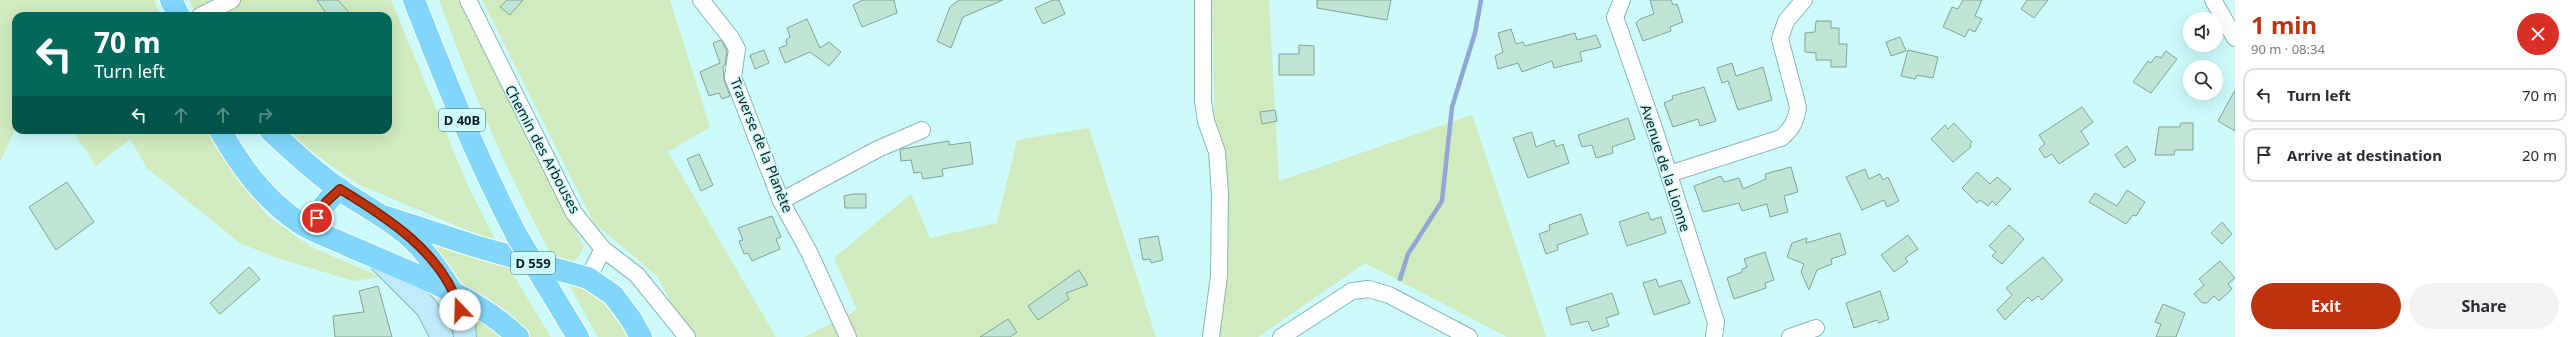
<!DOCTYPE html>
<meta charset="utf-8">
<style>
body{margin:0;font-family:"Noto Sans",sans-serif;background:#f2f2f3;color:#2b2b33;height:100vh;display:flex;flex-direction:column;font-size:15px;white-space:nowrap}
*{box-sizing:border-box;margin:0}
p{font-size:13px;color:#7c7c81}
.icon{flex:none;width:22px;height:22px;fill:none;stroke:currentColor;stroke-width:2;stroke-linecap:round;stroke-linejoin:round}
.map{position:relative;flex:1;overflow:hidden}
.details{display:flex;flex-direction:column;background:#fff;width:340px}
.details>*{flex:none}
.top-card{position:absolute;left:12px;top:12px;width:380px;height:122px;border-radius:12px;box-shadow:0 4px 16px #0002;background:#00695c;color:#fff;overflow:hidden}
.fabs{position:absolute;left:2183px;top:12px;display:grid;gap:8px}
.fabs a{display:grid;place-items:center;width:40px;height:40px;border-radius:50%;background:#fff;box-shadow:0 4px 16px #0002;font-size:20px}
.pin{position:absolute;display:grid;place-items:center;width:34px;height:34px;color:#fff;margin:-17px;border:2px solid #fff;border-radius:50%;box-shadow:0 1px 4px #0007}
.me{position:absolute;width:44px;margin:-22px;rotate:339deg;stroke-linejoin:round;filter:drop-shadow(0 0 3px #0008)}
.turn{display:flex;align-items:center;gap:14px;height:84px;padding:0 16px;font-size:18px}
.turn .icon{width:52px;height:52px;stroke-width:2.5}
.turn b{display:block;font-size:28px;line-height:34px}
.lanes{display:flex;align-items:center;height:38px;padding:0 16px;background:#0003;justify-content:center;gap:20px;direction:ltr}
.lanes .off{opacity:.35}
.round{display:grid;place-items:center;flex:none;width:42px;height:42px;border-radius:21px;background:#f2f2f3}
.summary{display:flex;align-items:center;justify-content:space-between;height:68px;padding:0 16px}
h1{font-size:24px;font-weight:700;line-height:30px;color:#bc330d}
.button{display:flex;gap:8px;margin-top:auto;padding:8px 16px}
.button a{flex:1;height:46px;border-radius:24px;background:#bc330d;color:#fff;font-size:16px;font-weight:700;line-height:46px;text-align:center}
.button a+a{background:#f2f2f3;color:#2b2b33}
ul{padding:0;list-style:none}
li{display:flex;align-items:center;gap:12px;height:54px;margin:0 8px 6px;padding:0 8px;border:2px solid #e1e1e2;border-radius:12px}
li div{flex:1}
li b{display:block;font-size:15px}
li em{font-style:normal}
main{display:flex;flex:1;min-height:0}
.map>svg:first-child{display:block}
.green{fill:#d1ebbf}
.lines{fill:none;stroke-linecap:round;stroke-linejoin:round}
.stream{stroke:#91a8d5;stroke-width:4.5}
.building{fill:#c0e5d4;stroke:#81a494}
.street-casing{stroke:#8ab5b6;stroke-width:18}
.secondary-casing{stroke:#8ab5b6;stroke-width:24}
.primary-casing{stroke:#fff;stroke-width:24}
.street{stroke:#fff;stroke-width:16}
.secondary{stroke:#c0ebfc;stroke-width:22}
.primary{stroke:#81d7fa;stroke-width:22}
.primary-bridge-casing{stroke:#fff;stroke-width:24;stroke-linecap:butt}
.primary-bridge{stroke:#81d7fa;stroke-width:22}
.route-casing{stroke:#7a2108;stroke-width:10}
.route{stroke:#bc330d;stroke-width:7}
.labels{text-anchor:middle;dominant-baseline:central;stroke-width:3;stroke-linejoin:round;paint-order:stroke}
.shield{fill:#cdfafb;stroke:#476161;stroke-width:1}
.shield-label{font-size:13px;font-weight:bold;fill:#0e1f1f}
.street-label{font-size:14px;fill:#0e1f1f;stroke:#cdfafb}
</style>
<main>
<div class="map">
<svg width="2235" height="337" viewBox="0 0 2235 337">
<rect width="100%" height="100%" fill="#cdfafb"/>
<g class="green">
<polygon points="0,0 154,0 161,16 16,16 16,127 0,162"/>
<polygon points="189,0 391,0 468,186 497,243 360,185 310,151 288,130 388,130 388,16 198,16"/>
<path d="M439,0H458L584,247C575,265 572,262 553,258C508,176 471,88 439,0Z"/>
<polygon points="482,0 670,0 710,127 668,152 776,337 689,337 657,276 594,223"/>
<polygon points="1212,0 1269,0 1279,181 1472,115 1546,337 1507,337 1365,263 1258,337 1219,337"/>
<polygon points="1089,128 1156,337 804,337 857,310 834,258 911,194 930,238 997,223 1017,140"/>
<polygon points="72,130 210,130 214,141 266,215 311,247 381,277 354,281 277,258 240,243 147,168 130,139 96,166"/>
<polygon points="414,231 508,266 551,337 526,337 458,288"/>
<path d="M568,283C600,287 614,312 631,337H598Z"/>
<polygon points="471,315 502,337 470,337"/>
</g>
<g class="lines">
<polyline class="stream" points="1400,279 1408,254 1442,201 1452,107 1475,33 1481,0"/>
</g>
<g class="building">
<polygon points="317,0 338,0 352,16 328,16"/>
<polygon points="507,0 523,0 510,15 500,7"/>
<polygon points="863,0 894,0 897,13 862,27 853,5"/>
<polygon points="959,0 1003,0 963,17 951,48 937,41 950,7"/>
<polygon points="1053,0 1059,0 1065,14 1043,24 1035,8"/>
<polygon points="1317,0 1391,0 1387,20 1317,8"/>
<polygon points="1650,0 1671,0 1673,5 1677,4 1683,22 1670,27 1671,31 1643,41 1636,23 1640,19 1654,14"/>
<polygon points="1963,0 1982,0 1975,16 1982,19 1975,32 1969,29 1965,37 1943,27 1952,7 1958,9"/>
<polygon points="2027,0 2048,0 2034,18 2021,9"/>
<polygon points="807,19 820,48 829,42 841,52 829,66 810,52 785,63 779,48 787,45 786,40 790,37 787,28"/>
<polygon points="1816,21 1831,21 1831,28 1839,28 1839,44 1847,44 1846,67 1831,67 1831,60 1816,60 1816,53 1805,52 1805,33 1815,32"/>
<polygon points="1511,29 1516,44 1523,42 1525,46 1575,33 1577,40 1596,35 1601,47 1580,52 1582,61 1554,68 1552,61 1522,72 1518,63 1498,69 1495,56 1503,52 1498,33"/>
<polygon points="1900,37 1906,51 1891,56 1886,42"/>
<polygon points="721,40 727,51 725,65 723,66 724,80 730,96 722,99 719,93 709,96 700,72 720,63 713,43"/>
<polygon points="1299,45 1314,46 1314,75 1279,75 1279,54 1299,54"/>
<polygon points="764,50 769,63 755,69 750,55"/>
<polygon points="1908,50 1938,57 1933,78 1917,75 1915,79 1901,76"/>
<polygon points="2166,51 2177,59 2151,93 2133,82 2148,61 2151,63 2156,56 2161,58"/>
<polygon points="1732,63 1736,76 1763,67 1772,100 1738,110 1728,81 1722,83 1717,68"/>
<polygon points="1704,87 1716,121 1700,126 1698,119 1673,127 1664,103 1673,99 1672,96"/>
<polygon points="2235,90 2235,131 2218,121"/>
<polygon points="2082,107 2093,122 2081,131 2089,144 2059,164 2052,154 2045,158 2039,149 2045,144 2039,135"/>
<polygon points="1275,110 1277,121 1262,124 1260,112"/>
<polygon points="1628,118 1635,139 1612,147 1613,153 1596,158 1592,145 1582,147 1578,135"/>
<polygon points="1954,123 1972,142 1970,144 1971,147 1953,162 1931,139 1945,125 1948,129"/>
<polygon points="2181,123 2193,123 2193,150 2175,150 2174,155 2155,155 2159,127 2180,127"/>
<polygon points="1532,132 1536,147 1554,140 1556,147 1563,144 1569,163 1528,178 1513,138"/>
<polygon points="949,141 949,145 970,142 973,164 942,169 943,176 923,179 921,172 914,173 911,160 901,161 900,150 902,149"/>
<polygon points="2127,146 2136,160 2124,168 2115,155"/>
<polygon points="699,154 713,185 701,191 687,159"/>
<polygon points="1791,167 1798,192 1784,196 1788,212 1770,217 1767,204 1742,211 1739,203 1703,212 1694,186 1721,176 1724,182 1739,178 1743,189 1766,179 1765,174"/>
<polygon points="1865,169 1869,179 1880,174 1883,180 1888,177 1899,201 1887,207 1884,200 1862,210 1846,177"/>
<polygon points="1977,172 1990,184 1997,177 2011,189 1996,205 1992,201 1988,206 1980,200 1977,203 1962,188"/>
<polygon points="67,182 94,222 56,250 29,207"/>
<polygon points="2127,190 2145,202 2136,216 2133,215 2126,224 2089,202 2095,193 2117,206"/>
<polygon points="853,194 866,194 866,208 845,208 844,196"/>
<polygon points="1648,212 1651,220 1661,217 1666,233 1627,246 1619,222"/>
<polygon points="1581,214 1588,234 1557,245 1558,250 1546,254 1539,234 1550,230 1549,225"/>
<polygon points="772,216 781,237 776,239 780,249 752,261 748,253 744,254 739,241 743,240 738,228"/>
<polygon points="2222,222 2232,234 2222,244 2211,233"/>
<polygon points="2009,225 2024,239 2002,264 1992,256 1996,252 1989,246"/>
<polygon points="1840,233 1846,254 1831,259 1832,264 1817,270 1809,290 1801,272 1804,264 1787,257 1792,243 1807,238 1806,243"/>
<polygon points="1908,235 1918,249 1905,258 1908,262 1894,272 1881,255"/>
<polygon points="1158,236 1163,260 1151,263 1150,259 1143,260 1139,239"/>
<polygon points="1765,252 1774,280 1765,283 1766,288 1734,299 1727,278 1742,272 1742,269 1747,267 1744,259"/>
<polygon points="2043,257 2063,280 2042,300 2038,296 2032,301 2028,297 2005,320 1997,310 2012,295 2006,288"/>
<polygon points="2220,261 2235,278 2228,284 2232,289 2219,301 2214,296 2207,303 2202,303 2194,294 2204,285 2199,279"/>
<polygon points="249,267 260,279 220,314 210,303"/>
<polygon points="1079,270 1088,285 1066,293 1069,299 1038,320 1028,306"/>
<polygon points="1656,279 1659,287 1681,280 1690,303 1654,315 1643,283"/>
<polygon points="378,286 392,337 335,337 333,316 364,312 359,291"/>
<polygon points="1880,291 1889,319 1879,323 1877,320 1854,328 1846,303"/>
<polygon points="1612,293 1619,314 1606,318 1609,326 1592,331 1588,321 1571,325 1566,308"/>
<polygon points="2163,304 2185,313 2176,337 2156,337 2161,324 2155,322"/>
<polygon points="1008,319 1017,332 1010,337 980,337"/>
</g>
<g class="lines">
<g class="street-casing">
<g id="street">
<polyline points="468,0 574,213 603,249 637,275 687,337"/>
<polyline points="701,0 731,38 737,49 733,77 781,201 809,252 848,337"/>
<polyline points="1203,0 1203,101 1206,121 1217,152 1220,193 1219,276 1211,337"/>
<polyline points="1622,0 1615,17 1655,131 1716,322 1714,337"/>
<polyline points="2213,0 2235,38"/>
<polyline points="200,16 232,0"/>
<path d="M1669,174L1781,138C1792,129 1796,121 1798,107L1780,39L1786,21L1804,0"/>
<polyline points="781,201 878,149 922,130"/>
<polyline points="588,278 603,249"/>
<polyline points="1281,337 1352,291 1369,289 1389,295 1469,337"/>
<polyline points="1790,337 1816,328"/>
</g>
</g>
<g class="secondary-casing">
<g id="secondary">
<polyline points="378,259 427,308 442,337"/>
<polyline points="455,295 464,324 465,337"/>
</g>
</g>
<g class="primary-casing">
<g id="primary">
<polyline points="171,0 179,16"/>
<path d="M414,0C445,80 477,159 517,236"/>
<path d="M220,130C241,167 264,199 300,223C314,232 332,238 347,245C405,271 472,293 518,337"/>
<path d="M270,130C292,151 315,172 340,190C364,206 389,218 411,238C428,254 441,274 454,294"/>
<polyline points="386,217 478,247 588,278 613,295 631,319 641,337"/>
<path d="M316,231C317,211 325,202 340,189"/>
<polyline points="543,279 578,337"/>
</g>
</g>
<use href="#street" class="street"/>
<use href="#secondary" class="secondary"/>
<use href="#primary" class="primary"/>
<g class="primary-bridge-casing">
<polyline id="primary-bridge" points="517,236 543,279"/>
</g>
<use href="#primary-bridge" class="primary-bridge"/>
</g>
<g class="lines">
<g class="route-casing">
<path id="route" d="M317,218L326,202L340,189C388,218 443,253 460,310"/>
</g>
<use href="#route" class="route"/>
</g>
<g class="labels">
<g class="shield">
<rect x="439" y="109" width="46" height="22" rx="3"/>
<rect x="511" y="252" width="44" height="22" rx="3"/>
</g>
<g class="shield-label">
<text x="462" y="120">D 40B</text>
<text x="533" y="263">D 559</text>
</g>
<g class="street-label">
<text transform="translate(762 145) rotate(68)">Traverse de la Planète</text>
<text transform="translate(543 149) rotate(62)">Chemin des Arbouses</text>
<text transform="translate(1666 168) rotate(72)">Avenue de la Lionne</text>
</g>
</g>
</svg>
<div class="fabs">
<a><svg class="icon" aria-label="sound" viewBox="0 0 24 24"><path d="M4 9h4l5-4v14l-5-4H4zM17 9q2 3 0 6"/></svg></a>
<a><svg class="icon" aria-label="search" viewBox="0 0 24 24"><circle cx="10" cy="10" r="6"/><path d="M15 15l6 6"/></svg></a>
</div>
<div class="pin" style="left:317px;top:218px;background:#d93025"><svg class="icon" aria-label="arrive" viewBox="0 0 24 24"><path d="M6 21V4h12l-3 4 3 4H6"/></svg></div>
<svg class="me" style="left:460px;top:310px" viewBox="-20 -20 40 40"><circle r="19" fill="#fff"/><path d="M0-13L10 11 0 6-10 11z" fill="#bc330d"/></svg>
<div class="top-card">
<div class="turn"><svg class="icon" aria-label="left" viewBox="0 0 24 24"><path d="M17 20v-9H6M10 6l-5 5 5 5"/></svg><div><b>70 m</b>Turn left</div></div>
<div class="lanes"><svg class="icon" aria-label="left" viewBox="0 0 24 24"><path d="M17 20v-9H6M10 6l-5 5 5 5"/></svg><svg class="icon off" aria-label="ahead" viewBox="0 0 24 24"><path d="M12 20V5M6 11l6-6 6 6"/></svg><svg class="icon off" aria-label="ahead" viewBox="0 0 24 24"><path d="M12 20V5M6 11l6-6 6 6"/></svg><svg class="icon off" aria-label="right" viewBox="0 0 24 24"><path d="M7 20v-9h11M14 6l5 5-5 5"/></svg></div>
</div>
</div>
<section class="details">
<div class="summary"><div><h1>1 min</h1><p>90 m · 08:34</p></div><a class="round" style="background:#d93025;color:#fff"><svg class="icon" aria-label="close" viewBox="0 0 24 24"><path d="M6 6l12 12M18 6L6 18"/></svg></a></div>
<ul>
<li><svg class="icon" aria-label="left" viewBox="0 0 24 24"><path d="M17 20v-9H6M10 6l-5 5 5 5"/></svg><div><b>Turn left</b></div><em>70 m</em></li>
<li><svg class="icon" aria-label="arrive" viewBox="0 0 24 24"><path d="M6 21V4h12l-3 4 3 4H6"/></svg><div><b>Arrive at destination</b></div><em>20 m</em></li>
</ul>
<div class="button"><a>Exit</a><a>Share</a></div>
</section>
</main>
